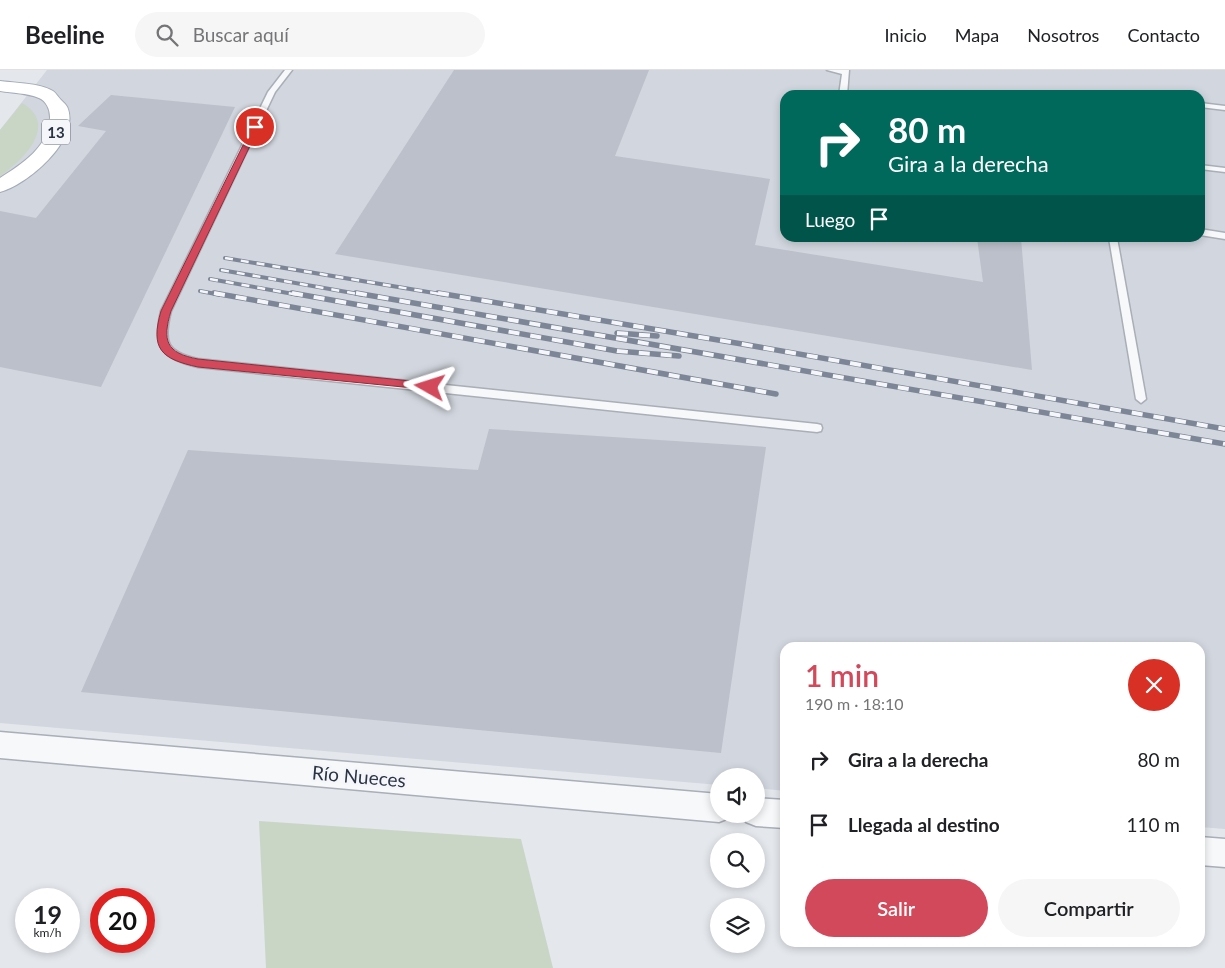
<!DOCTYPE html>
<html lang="es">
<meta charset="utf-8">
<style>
body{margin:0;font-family:Lato,sans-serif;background:#f6f6f6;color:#202124;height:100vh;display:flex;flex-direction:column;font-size:19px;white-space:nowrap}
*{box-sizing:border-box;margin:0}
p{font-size:16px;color:#757577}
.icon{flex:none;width:28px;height:28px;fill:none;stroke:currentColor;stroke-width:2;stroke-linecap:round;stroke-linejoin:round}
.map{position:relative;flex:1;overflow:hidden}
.side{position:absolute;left:780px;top:572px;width:425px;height:305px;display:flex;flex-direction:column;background:#fff;border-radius:15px;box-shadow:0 2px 8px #0003}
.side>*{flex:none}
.guide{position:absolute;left:780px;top:20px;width:425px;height:152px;border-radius:15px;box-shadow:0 2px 8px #0003;background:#00695c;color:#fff;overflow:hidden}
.fabs{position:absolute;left:710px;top:698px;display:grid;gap:10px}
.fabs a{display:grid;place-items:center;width:55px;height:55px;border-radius:50%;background:#fff;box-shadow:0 2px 8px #0003;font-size:25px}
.speed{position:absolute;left:15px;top:818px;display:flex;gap:10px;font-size:25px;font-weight:700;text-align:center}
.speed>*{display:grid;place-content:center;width:65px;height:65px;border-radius:50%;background:#fff;box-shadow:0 2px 8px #0003;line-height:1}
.speed small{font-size:12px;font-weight:400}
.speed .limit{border:8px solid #d22;background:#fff;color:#111}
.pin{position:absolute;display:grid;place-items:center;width:42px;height:42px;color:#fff;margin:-21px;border:2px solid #fff;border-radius:50%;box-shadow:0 1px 5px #0007}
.me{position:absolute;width:55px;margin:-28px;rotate:276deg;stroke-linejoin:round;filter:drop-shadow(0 0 4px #0008)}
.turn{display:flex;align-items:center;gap:18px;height:105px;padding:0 25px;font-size:22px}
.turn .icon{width:65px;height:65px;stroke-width:2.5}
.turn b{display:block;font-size:35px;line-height:42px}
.then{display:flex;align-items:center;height:48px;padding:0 25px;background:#0003;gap:10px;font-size:19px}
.round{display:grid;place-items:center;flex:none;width:52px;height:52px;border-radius:26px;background:#f6f6f6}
.summary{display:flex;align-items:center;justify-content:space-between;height:85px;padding:0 25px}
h1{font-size:30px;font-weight:600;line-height:38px;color:#d1495b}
.cta{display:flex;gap:10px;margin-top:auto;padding:10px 25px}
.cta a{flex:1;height:58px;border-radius:30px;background:#d1495b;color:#fff;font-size:20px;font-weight:600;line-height:58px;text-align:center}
.cta a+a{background:#f6f6f6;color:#202124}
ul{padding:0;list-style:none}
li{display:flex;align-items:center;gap:15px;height:65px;padding:0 25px}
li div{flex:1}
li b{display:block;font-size:19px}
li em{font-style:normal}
header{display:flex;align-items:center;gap:30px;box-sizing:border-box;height:70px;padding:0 25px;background:#fff;border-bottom:1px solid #e0e0e0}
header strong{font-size:24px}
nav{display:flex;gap:28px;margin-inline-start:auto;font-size:18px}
.search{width:350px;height:45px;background:#f6f6f6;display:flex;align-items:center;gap:12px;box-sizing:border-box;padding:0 18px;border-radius:28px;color:#757577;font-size:19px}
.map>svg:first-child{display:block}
.built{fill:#d2d6de;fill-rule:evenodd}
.green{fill:#c9d6c5}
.building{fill:#bbc0ca}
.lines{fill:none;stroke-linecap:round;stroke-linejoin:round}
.lane-casing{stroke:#a9aeb7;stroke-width:3}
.street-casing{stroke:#a9aeb7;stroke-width:3}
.primary-casing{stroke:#a3abb8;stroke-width:2}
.lane{fill:#f7f8fa;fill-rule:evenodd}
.street{fill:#f7f8fa;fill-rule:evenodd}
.primary{fill:#fff;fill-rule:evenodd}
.rail-far1-casing{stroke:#7d8696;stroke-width:4}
.rail-casing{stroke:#7d8696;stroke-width:5.5}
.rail-far1{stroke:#f4f6f9;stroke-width:2.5;stroke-dasharray:8;stroke-linecap:butt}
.rail{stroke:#f4f6f9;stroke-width:4;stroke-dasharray:11;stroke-linecap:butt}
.route{fill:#d1495b;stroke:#882f3b}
.labels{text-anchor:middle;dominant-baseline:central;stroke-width:5;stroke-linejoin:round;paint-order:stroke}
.shield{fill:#f4f6f9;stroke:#676e7b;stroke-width:1}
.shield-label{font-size:15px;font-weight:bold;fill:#2b3445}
.near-street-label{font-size:19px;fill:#2b3445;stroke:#f4f6f9}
</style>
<header>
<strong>Beeline</strong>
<div class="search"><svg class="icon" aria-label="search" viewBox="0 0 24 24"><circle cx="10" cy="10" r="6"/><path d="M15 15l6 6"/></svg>Buscar aquí</div>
<nav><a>Inicio</a><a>Mapa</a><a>Nosotros</a><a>Contacto</a></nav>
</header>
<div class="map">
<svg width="1225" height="898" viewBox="0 0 1225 898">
<rect width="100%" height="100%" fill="#e4e7ec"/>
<path class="built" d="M47,0H1225V759L1200,757V578H785V721L756,718V706H719V715L0,653V60ZM785,25H1200V168H785Z"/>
<g class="green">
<path d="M22,33C60,55 22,91 0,106V60Z"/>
<polygon points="259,751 521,769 553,898 266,898"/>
</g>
<g class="building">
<polygon points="454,0 649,0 615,86 770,109 755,175 983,212 977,168 1021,168 1032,300 335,184"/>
<polygon points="111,25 235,37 101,317 0,297 0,141 36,148 106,61 78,56"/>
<polygon points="489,359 766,377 721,683 81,622 188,380 478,400"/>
</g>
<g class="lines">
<g class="lane-casing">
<g id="lane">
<path d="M285,0H292L275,22L171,241C163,272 166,282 198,289L817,354L821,355L822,358L821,361L817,362L198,297C162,288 152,279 161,241L268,22Z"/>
<polygon points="827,0 849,0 847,25 839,25 842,4"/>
<polygon points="1096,23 1118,23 1122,25 1095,25"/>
<polygon points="1200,33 1225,36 1225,40 1200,37"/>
<polygon points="1200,95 1225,98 1225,102 1200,99"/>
<polygon points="1200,159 1225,163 1225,169 1200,165"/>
<polygon points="1109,168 1117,168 1146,329 1141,333 1136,329"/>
</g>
</g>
<g class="street-casing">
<g id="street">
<polygon points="0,662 719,724 719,744 731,744 729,748 719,752 0,688"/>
<polygon points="756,728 785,730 785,758 756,756 746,752 743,744 756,744"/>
<polygon points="1200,767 1225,769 1225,797 1200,795"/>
</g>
</g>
<g class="primary-casing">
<path id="primary" d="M0,11C16,13 39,13 53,21C56,23 58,27 61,30C63,32 67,35 68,39C79,71 27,115 0,122V108C22,94 50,76 50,47C50,39 46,31 39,28C27,23 12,23 0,21Z"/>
</g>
<use href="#lane" class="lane"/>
<use href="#street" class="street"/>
<use href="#primary" class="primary"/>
<g class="rail-far1-casing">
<g id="rail-far1">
<polyline points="225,188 446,225"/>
<polyline points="221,200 364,225"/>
<polyline points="210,209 299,225"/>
<polyline points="200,221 221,225"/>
</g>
</g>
<g class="rail-casing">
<g id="rail">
<polyline points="214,223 776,324"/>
<polyline points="292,223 617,281 679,286"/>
<polyline points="356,223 1225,374"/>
<polyline points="438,223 742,274 1225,359"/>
<polyline points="617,263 657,266"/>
</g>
</g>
<use href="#rail-far1" class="rail-far1"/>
<use href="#rail" class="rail"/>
</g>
<path class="route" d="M255,54L259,57L171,241C162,271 166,283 198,289L430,313L434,314V320L198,297C161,289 150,279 161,241L252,57Z"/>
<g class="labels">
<rect class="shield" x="42" y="49.5" width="28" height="25" rx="4"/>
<g class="shield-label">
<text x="56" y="62">13</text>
</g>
<g class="near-street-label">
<text transform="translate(359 706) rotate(5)">Río Nueces</text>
</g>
</g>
</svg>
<div class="fabs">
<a><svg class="icon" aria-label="sound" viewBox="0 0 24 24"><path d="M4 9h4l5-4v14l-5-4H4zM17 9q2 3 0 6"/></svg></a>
<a><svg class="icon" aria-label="search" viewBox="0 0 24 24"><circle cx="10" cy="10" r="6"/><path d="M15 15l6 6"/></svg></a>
<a><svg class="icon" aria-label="layers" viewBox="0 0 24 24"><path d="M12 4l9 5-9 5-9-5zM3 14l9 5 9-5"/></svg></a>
</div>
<div class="speed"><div>19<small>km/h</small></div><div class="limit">20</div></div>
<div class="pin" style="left:255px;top:57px;background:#d93025"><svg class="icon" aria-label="arrive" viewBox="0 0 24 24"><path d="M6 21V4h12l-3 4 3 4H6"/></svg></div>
<svg class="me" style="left:430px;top:317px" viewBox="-20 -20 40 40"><path d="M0-17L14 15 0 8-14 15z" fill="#d1495b" stroke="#fff" stroke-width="4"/></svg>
<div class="guide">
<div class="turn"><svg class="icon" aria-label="right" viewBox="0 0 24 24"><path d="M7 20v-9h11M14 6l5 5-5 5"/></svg><div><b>80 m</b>Gira a la derecha</div></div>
<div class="then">Luego<svg class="icon" aria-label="arrive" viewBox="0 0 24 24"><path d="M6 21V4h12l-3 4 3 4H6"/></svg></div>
</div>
<section class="side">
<div class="summary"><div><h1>1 min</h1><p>190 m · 18:10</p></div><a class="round" style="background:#d93025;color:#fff"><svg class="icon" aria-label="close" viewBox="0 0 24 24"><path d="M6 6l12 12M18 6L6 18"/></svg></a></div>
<ul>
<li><svg class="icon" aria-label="right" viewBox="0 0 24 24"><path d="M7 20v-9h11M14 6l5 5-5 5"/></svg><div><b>Gira a la derecha</b></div><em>80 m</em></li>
<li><svg class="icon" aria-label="arrive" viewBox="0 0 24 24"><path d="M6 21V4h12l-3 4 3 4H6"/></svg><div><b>Llegada al destino</b></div><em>110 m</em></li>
</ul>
<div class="cta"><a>Salir</a><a>Compartir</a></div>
</section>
</div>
